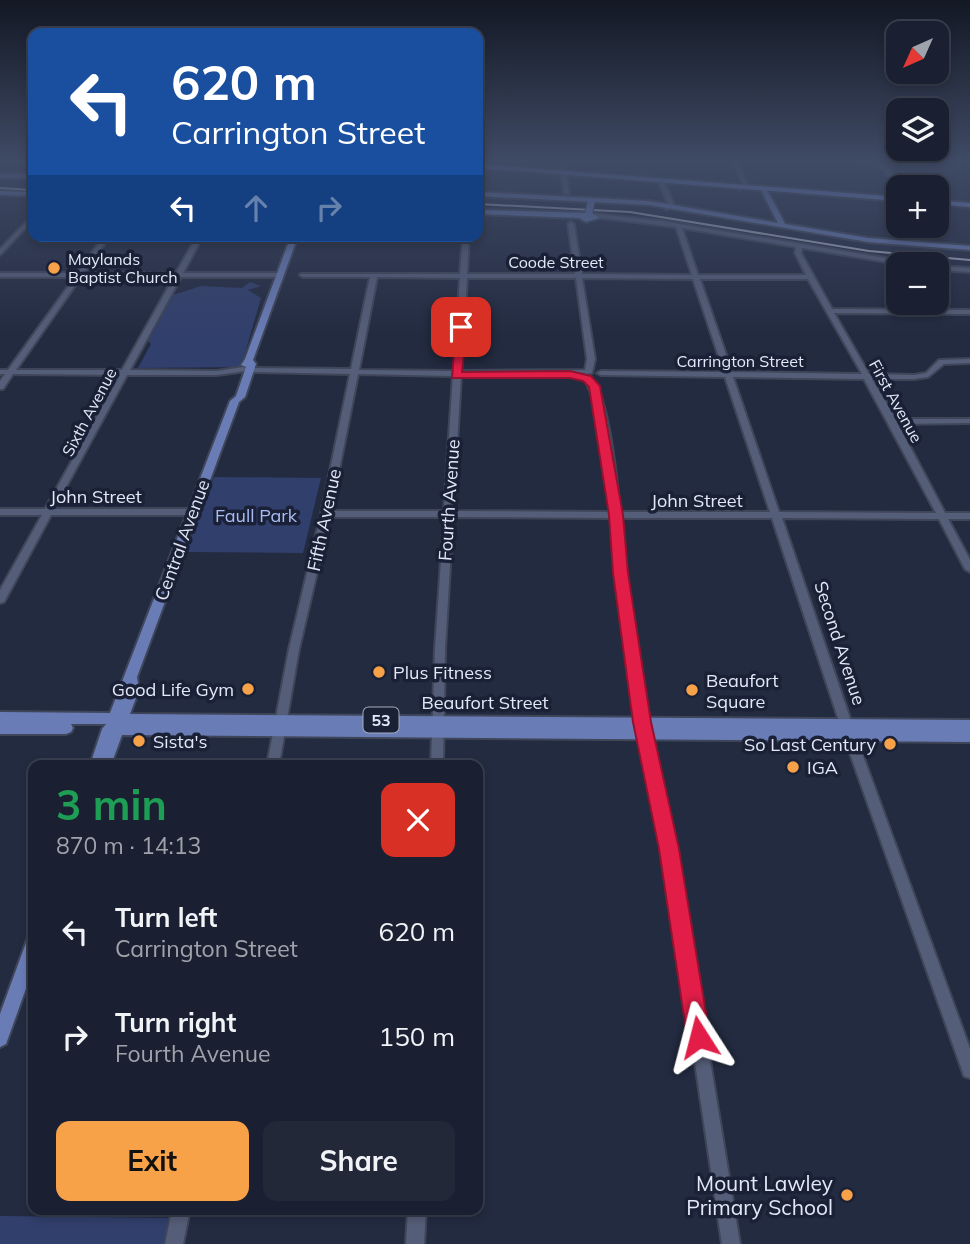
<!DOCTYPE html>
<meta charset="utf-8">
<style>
body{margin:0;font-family:Mulish,sans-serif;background:#232839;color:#f1f3f6;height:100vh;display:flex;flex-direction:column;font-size:26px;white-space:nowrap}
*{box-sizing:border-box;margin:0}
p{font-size:23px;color:#9fa3ab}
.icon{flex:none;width:38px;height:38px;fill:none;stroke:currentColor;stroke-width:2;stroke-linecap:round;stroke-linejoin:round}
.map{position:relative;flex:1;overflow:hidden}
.sheet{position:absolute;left:28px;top:760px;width:455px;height:455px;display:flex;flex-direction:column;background:#1a2031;border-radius:14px;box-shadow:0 4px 10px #0003,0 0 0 2px #383e4d}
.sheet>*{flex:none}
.top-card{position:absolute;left:28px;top:28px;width:455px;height:214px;border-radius:14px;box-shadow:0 4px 10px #0003,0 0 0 2px #383e4d;background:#1a4fa0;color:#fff;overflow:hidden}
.needle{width:46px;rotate:225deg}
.controls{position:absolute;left:886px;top:21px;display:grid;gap:14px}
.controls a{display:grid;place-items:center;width:63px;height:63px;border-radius:14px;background:#1a2031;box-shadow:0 4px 10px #0003,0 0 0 2px #383e4d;font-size:35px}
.pin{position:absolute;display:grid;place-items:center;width:60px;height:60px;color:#fff;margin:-30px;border-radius:14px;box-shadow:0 4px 10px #0006}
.me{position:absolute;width:77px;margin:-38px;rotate:351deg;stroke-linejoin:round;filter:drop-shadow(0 0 5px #0008)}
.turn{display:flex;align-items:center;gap:24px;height:147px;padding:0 28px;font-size:32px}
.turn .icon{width:91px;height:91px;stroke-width:2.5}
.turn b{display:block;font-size:49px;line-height:60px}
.lanes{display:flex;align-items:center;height:66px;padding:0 28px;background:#0003;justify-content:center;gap:35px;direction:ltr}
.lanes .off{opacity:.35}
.round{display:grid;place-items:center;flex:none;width:74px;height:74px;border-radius:14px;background:#232839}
.headline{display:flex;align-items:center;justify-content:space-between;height:119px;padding:0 28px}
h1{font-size:42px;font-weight:700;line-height:52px;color:#1e9e55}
.button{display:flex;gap:14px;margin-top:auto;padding:14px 28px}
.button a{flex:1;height:80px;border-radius:14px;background:#f7a149;color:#111;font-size:28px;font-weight:700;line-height:80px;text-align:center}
.button a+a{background:#232839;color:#f1f3f6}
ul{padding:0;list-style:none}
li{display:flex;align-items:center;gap:21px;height:105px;padding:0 28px}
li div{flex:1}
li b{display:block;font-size:26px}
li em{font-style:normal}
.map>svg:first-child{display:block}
.green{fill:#313f6c}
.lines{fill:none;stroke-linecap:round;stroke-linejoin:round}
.minor-casing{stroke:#3f4659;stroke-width:4}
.major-casing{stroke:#3f4659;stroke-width:4}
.highway-casing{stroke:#3f4659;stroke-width:4}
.minor{fill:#555e78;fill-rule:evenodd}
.major{fill:#697cb6;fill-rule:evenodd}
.highway{fill:#7790df;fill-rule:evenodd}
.rail{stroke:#a8aebf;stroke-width:2}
.major-bridge-casing{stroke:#3f4659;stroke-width:9;stroke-linecap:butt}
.major-bridge{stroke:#697cb6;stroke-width:7}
.route{fill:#e11d48;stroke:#92132f;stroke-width:2}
.poi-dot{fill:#f7a149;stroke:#1a2137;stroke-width:2.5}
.labels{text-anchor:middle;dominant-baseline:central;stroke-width:7;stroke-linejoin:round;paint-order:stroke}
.far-poi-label{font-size:16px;fill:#e2e8f7;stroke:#1a2137;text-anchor:start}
.far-street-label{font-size:16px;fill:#e2e8f7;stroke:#1a2137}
.shield{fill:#1a2137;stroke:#a6acbd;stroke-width:2}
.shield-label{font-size:16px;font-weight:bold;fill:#e2e8f7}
.street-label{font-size:18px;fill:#e2e8f7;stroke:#1a2137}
.park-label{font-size:18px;fill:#a9bcf3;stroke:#1a2137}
.poi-label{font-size:18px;fill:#e2e8f7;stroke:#1a2137;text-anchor:start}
.near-poi-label{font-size:21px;fill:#e2e8f7;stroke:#1a2137;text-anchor:end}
</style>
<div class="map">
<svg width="970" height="1244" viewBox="0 0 970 1244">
<rect width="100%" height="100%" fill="#232b41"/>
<g class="green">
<polygon points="250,282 261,286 248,290 261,298 241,367 138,368 151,344 148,341 173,295 201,286 242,288"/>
<polygon points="214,477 321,478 303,553 186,552"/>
<polygon points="0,1216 179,1218 174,1244 0,1244"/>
</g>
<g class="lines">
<g class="minor-casing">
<g id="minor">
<polygon points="559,160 565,160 569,194 564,193"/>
<polygon points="732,160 737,160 748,186 739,190 736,188 743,184"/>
<polygon points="753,160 881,160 903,187 898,188 878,164"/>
<polygon points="661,179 664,181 674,204 667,210 664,208 668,204 658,181"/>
<path d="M595,214L662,221L909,262L912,264H899L802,248L801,253L832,309L970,310V314L834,313L869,374L914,375L926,373L939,360L970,359V363L944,364L928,377L914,379H872L896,419H970V423L898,424L945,513H970V519H948L970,560V572L965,569L939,519L782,518L858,742L970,1049V1078L964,1076L962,1070L846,742L772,518H620L625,571L635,642L684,901L740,1244H722L671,901L624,642L615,571L611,518L453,517L445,649L443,765H431L435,649L444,517H330L299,649L279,765H267L289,649L321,514L350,374L249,372L246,371L217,375H127L54,509H192L197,512L192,515H51L4,602L0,603V590L42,515H0V509H45L120,375L13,374L3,389H0V381L5,374H0V370H8L75,277H0V273H77L104,236H110L84,273H176L197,236H203L183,273H281L284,275L281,277H181L130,370L217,371L243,367L246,368L351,369L370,277H303L300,275L301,274H460L463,236H469L467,274H575L568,224L571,222L574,224L582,274L692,275L676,227L593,217V215ZM682,228L796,247L795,253L806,275H698ZM81,277H174L122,370H16ZM377,277L460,278L454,371L359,370ZM467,278H576L587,359L585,370L461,371ZM582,278L693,279L724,372L601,371L597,373L601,375L725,377L770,512H620C617,485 609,391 589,377L585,379C604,419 606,468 610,512L453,511L461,376L587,374L592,373L595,359ZM700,279H808L862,374L732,372ZM358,374L453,376L444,511H331ZM733,377L864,379L936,513L779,512Z"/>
<polygon points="33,215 33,220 0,255 0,249"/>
<polygon points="936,266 970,268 970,272 936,270"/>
<polygon points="172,1209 190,1209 183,1244 165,1244"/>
<polygon points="408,1209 426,1209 424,1244 406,1244"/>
</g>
</g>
<g class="major-casing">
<g id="major">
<rect x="0" y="174" width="33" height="4"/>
<polygon points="763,186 766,188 785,224 868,238 970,246 970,250 868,242 649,205 478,196 478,192 649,201 778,223 760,188"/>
<polygon points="0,191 33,192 33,196 0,195"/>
<polygon points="478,210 592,213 599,218 586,222 579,218 478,214"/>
<polygon points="291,236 298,236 253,360 256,364 245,397 239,402 137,677 139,690 130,714 970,720 970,742 122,735 111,765 90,765 102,729 106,724 71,724 73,728 71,732 66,734 0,734 0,712 110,713 230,401 236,396 246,367 241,365 245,359"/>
<polygon points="33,938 33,969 6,1044 0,1047 0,1014 27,940"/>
</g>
</g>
<g class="highway-casing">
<g id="highway">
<polygon points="478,164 898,197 898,201 478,168"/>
<polygon points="936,200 970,203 970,207 936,204"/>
</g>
</g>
<use href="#minor" class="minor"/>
<use href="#major" class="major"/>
<use href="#highway" class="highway"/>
<g class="rail">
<polyline points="0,188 33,190"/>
<polyline points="478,204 630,212 869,251 970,260"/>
</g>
<g class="major-bridge-casing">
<polyline id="major-bridge" points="589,212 591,203"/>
</g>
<use href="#major-bridge" class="major-bridge"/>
</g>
<linearGradient id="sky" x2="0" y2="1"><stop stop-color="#131824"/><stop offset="0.48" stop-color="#3f4a65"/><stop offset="1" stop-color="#3f4a65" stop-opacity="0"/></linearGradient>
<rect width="970" height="335" fill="url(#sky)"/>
<polygon class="route" points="461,324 467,327 462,372 570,371 591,376 600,386 623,515 628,573 651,722 679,849 710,1037 707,1045 699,1049 690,1045 687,1037 659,849 633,722 613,573 609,515 589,387 583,381 570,378 452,378 456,327"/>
<g class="poi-dot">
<circle cx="54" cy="268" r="7"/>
<circle cx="379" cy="672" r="7"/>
<circle cx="248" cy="689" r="7"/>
<circle cx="692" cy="690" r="7"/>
<circle cx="139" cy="741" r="7"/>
<circle cx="890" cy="744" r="7"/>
<circle cx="793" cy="767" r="7"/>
<circle cx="847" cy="1195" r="7"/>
</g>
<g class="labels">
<g class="far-poi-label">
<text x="68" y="259">Maylands<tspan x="68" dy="18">Baptist Church</tspan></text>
</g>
<g class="far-street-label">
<text x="556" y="262">Coode Street</text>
<text x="740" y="361">Carrington Street</text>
<text transform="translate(896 401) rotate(61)">First Avenue</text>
<text transform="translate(89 412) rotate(-62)">Sixth Avenue</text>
</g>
<rect class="shield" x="363.5" y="707.5" width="35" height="25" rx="5"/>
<g class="shield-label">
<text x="381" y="720">53</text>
</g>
<g class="street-label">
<text x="96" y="496">John Street</text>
<text transform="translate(449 500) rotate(-86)">Fourth Avenue</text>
<text x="697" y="500">John Street</text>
<text transform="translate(324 520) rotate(-78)">Fifth Avenue</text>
<text transform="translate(182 540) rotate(-70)">Central Avenue</text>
<text transform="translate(840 643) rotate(72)">Second Avenue</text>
<text x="485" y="702">Beaufort Street</text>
</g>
<g class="park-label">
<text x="256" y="515">Faull Park</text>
</g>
<g class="poi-label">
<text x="393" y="672">Plus Fitness</text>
<text x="706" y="680">Beaufort<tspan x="706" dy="21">Square</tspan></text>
<text x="234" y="689" text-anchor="end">Good Life Gym</text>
<text x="153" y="741">Sista's</text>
<text x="876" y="744" text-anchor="end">So Last Century</text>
<text x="807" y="767">IGA</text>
</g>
<g class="near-poi-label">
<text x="833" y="1183">Mount Lawley<tspan x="833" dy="24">Primary School</tspan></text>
</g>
</g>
</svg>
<div class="controls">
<a><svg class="needle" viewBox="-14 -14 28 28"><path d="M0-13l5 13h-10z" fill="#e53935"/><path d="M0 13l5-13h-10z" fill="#9fa3ab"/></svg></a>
<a><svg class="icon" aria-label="layers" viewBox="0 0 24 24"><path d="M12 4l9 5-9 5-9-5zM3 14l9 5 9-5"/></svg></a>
<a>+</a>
<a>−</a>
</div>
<div class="pin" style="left:461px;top:327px;background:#d93025"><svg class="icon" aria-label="arrive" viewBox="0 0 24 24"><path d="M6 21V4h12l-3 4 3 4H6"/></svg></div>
<svg class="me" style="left:699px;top:1037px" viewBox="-20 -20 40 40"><path d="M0-17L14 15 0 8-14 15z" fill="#e11d48" stroke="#fff" stroke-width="4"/></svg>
<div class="top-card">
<div class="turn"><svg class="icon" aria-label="left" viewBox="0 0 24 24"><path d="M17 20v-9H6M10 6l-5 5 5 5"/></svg><div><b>620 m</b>Carrington Street</div></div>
<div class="lanes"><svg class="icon" aria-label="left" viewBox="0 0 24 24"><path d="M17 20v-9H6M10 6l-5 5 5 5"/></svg><svg class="icon off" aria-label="ahead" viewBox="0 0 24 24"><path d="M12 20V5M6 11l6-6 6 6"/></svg><svg class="icon off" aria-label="right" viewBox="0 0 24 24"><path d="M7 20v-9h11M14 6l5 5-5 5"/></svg></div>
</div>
<section class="sheet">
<div class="headline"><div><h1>3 min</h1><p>870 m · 14:13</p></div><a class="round" style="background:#d93025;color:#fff"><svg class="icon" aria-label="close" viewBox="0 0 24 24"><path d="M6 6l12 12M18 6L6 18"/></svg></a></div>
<ul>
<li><svg class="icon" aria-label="left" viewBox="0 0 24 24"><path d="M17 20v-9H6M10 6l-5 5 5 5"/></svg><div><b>Turn left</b><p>Carrington Street</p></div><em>620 m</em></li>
<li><svg class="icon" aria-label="right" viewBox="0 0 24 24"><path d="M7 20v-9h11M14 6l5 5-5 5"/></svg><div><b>Turn right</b><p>Fourth Avenue</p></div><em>150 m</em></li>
</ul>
<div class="button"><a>Exit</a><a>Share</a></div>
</section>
</div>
